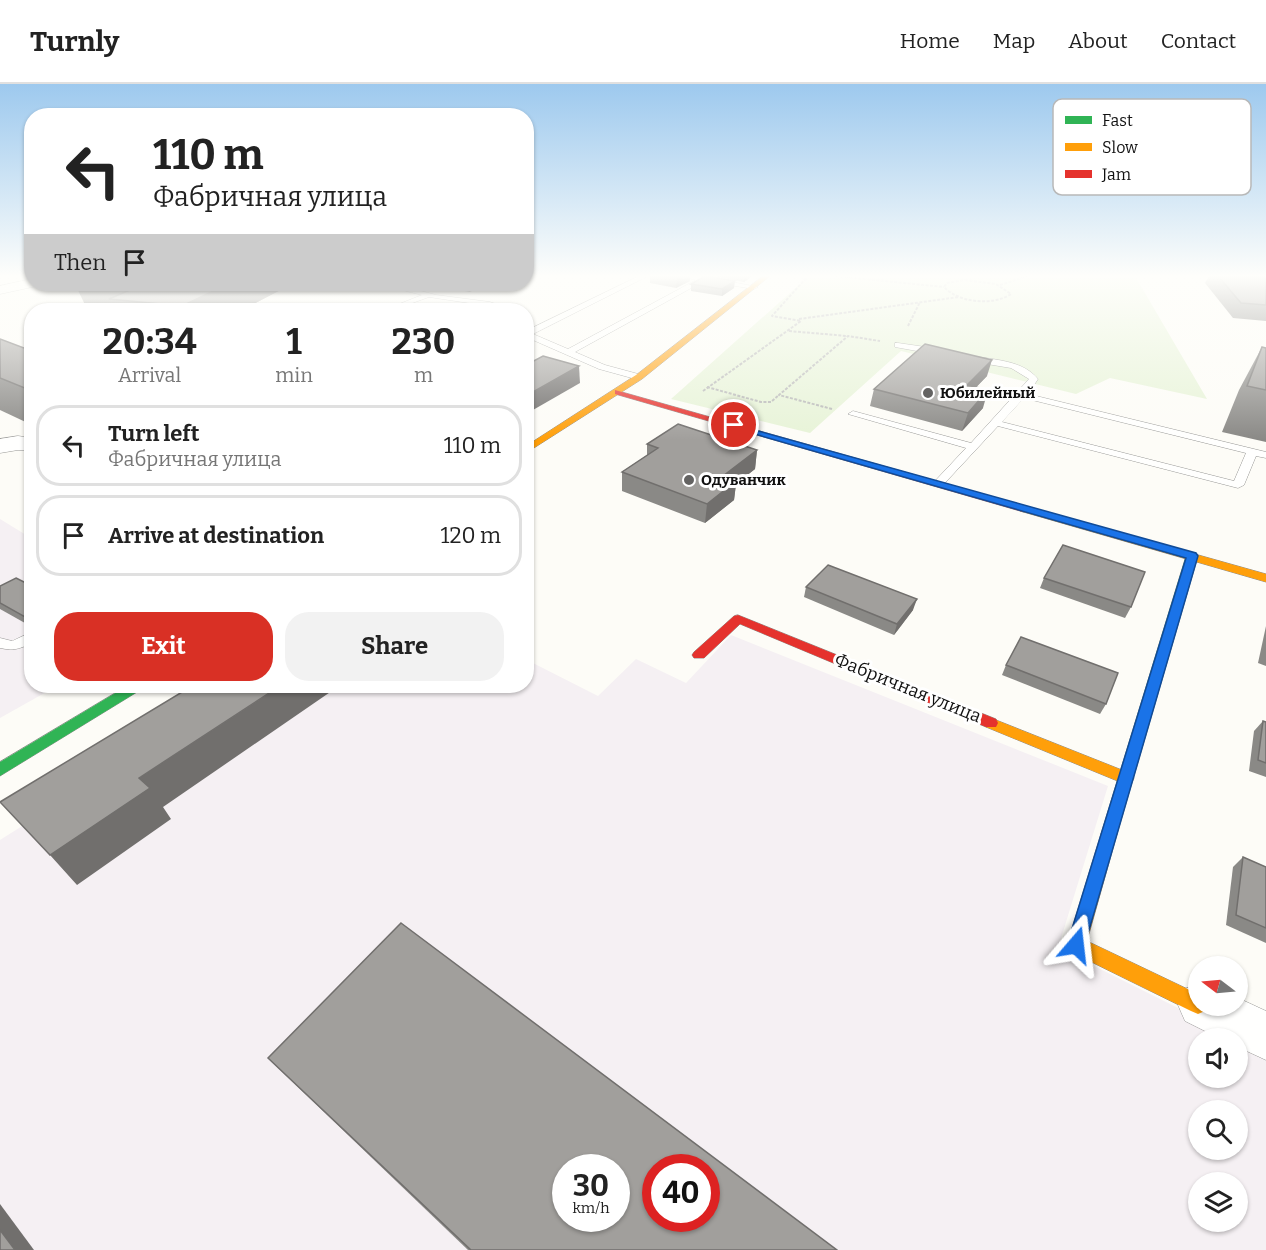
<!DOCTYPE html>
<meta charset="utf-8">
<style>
body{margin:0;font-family:Bitter,serif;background:#f2f2f2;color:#222;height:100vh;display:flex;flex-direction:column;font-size:22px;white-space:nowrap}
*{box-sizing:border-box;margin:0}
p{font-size:20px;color:#767676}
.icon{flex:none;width:33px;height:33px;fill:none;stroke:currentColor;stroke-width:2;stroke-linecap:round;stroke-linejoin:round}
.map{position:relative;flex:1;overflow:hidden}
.panel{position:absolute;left:24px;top:219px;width:510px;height:390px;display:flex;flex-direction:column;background:#fff;border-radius:24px;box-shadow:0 2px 4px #0004}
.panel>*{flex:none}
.guide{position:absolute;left:24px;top:24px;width:510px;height:183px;border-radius:24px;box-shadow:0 2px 4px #0004;background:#fff;color:#222;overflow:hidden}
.needle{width:39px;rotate:286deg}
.controls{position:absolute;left:1188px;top:872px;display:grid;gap:12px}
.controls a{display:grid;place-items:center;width:60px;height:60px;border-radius:50%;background:#fff;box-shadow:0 2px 4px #0004;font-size:30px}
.speed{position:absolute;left:552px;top:1070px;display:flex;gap:12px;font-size:30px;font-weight:700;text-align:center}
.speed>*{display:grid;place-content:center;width:78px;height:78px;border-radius:50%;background:#fff;box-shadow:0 2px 4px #0004;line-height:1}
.speed small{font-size:15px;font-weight:400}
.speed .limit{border:9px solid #d22;background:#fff;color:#111}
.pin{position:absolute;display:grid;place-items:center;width:51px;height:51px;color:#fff;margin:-26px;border:3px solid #fff;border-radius:50%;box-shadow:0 2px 6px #0007}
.me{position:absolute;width:66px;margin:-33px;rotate:17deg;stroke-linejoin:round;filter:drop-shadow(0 0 4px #0008)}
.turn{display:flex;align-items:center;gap:21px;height:126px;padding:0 30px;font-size:27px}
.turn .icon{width:78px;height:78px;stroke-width:2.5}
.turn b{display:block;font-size:42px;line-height:51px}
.then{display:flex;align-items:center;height:57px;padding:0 30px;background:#0003;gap:12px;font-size:22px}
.eta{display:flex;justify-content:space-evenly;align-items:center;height:102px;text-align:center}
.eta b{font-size:36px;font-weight:700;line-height:42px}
.button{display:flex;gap:12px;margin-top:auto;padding:12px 30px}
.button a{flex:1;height:69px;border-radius:24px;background:#d93025;color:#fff;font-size:24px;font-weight:700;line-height:69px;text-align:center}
.button a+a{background:#f2f2f2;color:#222}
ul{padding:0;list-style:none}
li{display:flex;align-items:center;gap:18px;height:81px;margin:0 12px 9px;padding:0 18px;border:3px solid #e0e0e0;border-radius:24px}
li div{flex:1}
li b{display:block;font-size:22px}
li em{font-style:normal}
header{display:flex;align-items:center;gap:36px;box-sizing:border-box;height:84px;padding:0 30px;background:#fff;border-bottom:2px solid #e0e0e0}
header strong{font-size:28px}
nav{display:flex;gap:33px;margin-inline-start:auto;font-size:21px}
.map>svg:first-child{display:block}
.industrial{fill:#f5f0f3;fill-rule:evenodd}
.green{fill:#e7f3d7}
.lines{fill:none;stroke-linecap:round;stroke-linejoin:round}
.lane-casing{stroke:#979795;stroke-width:1}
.street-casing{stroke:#979795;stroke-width:1}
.fast-casing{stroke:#8e8d8b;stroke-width:1}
.slow-casing{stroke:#8e8d8b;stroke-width:1}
.jam-casing{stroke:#8e8d8b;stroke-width:1}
.path{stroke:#b9b9b8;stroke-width:2;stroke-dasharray:3 1.5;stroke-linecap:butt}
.lane{fill:#fffffe;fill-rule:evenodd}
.street{fill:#fffffe;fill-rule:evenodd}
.fast{fill:#30b455;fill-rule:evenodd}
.slow{fill:#ff9f0a;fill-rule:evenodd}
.jam{fill:#e5322d;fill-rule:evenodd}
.wall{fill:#8a8986}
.shaded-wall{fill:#716f6d}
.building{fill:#a19f9c;stroke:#716f6d;stroke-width:1.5;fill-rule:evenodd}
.route{fill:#1a73e8;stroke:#114b97;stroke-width:1.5}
.poi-dot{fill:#646362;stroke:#fff;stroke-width:2}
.labels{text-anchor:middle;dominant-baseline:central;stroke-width:6;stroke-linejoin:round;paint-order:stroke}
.far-poi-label{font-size:15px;font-weight:bold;fill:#111;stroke:#fff;text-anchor:start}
.street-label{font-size:18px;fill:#111;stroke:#fff}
.key{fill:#fff;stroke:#b8b8b8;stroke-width:1.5}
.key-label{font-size:16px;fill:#111}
</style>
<header>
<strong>Turnly</strong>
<nav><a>Home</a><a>Map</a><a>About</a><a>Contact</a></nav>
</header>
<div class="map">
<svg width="1266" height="1166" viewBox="0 0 1266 1166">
<rect width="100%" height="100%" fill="#fdfcf7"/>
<g class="industrial">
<polygon points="0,435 31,454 32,602 57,602 0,634"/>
<path d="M731,551L1108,702L1058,864L1266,968V1166H0V756L244,602H526L527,576L598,612L636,575L686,599ZM1198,954H1238V993H1198ZM1198,1026H1238V1065H1198ZM566,1083H616V1134H566ZM656,1083H706V1134H656ZM1198,1098H1238V1137H1198Z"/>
</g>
<polygon class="green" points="809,192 1135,192 1207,315 1110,294 1076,310 901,267 810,349 671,315"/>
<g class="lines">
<g class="lane-casing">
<g id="lane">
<polygon points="639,192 648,192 533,250 568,265 696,196 681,192 700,192 758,203 754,205 704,197 575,268 605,281 642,291 642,295 639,296 599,285 526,253 526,247"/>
<polygon points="406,203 436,211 490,218 512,226 502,226 489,222 429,213 393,226 384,226 422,211 406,207"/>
<polygon points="26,238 32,238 32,243 26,242"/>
<polygon points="898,259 939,265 943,268 939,271 895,263 895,259"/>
<path d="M972,272C995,276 1022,276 1038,295L1028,310L1266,368V374L1256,372L1244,401L1238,404L998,342L943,401H935V397L966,364L848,330L853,327L971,359L1029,295L1011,284L969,277V273ZM1024,314L1246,369L1234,397L1002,338Z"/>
<path d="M32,548V559C19,565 14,567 0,564V554L12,557Z"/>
</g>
</g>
<g class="street-casing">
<g id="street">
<polygon points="32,195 32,200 39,200 37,202 0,210 0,202"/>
<polygon points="18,352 32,354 32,367 18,366 0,369 0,355"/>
<polygon points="1198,899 1198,921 1238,921 1238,914 1266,927 1266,976 1238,963 1238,954 1219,954 1185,937 1178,921 1185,905"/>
</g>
</g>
<g class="fast-casing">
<g id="fast">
<polygon points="1192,469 1198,472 1117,750 1115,755 1109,757 1103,755 1101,750 1186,472"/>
<polygon points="127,602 144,602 142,605 0,692 0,678"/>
</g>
</g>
<g class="slow-casing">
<g id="slow">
<polygon points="763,192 770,192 642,295 526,369 526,362 636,291"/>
<polygon points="1024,422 1266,490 1266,498 1020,427 1019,425"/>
<polygon points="991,634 1132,690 1134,694 1132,698 1126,700 1120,698 986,643 984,639 986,635"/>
<polygon points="1109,743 1115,745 1117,750 1087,857 1198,910 1198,921 1208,921 1205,927 1198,930 1191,927 1069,867 1067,861 1101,750 1103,745"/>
</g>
</g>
<g class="jam-casing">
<g id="jam">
<polygon points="615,306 1028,423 1029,425 1024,428 1020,427 615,310"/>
<polygon points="738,531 996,635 998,639 996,643 986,643 740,540 704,574 694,574 692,571 694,568 734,532"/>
</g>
</g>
<g class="path">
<polyline points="836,192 944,203"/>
<path d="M965,196L996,200L1011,210C993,222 959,219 944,203L947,199Z"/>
<polyline points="1000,201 1028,192"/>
<polyline points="799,235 959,213"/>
<polyline points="908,242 920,218"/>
<polyline points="789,247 847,252"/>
<polyline points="707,303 761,318 771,318 779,311"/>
<polyline points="703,307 801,237 772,232 808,192"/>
<polyline points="832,325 779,311 848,252 880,257"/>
</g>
<use href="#lane" class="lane"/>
<use href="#street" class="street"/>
<use href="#fast" class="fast"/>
<use href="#slow" class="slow"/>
<use href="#jam" class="jam"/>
</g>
<g class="wall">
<polygon points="650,192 690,192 690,197 676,204 650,199"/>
<polygon points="714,192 752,192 744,198"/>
<polygon points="1209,192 1266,192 1266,237 1233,234 1205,199"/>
<polygon points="75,200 292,200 242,226 103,226 87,225"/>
<polygon points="437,200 491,200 469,208"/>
<polygon points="691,200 734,204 722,212 691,207"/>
<polygon points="0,255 32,267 32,341 0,326"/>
<polygon points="1262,263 1266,264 1266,358 1222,348 1239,306"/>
<polygon points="987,292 976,303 983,324 962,347 870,322 874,305"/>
<polygon points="647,360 757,366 755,385 736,400 734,416 705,439 622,407 622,388 647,371"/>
<polygon points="1044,494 1131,523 1125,534 1040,504"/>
<polygon points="0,502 32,502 32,543 0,525"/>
<polygon points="806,503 913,526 894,551 804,513"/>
<polygon points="1266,542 1266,582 1258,579"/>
<polygon points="1006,581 1106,620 1100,630 1002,591"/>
<polygon points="1263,637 1266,638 1266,693 1249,687 1254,647"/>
<polygon points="1243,773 1266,783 1266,859 1226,841 1233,783"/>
<polygon points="268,974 837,1166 468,1166 276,982"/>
</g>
<g class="shaded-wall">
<polygon points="677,192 690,192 690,197 676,204"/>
<polygon points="744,192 752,192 744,198"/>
<polygon points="735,197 734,204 722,212 722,205"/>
<polygon points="228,200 292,200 242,226 183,226 182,222"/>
<polygon points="468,200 491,200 469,208"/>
<polygon points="992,276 987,292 962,318 967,301"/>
<polygon points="579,282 580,299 526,330 526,312"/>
<polygon points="988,306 983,324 962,347 968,329"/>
<polygon points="757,366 755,385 736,400 734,416 705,439 707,420 723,392"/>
<polygon points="917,515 913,526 894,551 897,540"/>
<polygon points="32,529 32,542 25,533"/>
<polygon points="280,602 339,602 163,723 171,735 77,801 50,771 139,694"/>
<polygon points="0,1120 34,1166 15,1166 0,1146"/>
</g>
<g class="building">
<polygon points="705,192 706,192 735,197 722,205 691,200"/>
<polygon points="1218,192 1266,192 1266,221 1241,219"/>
<polygon points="111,200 228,200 182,222 109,215 139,202"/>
<polygon points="0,255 32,267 32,307 0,294"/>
<polygon points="925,260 992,276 967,301 988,306 968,329 874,305"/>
<polygon points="1262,263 1266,264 1266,306 1247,302"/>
<polygon points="543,272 579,282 526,312 526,281"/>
<polygon points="678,340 757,366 723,392 736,397 707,420 622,388 658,364 647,360"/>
<polygon points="1063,461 1145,488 1131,523 1044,494"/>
<polygon points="828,481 917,515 897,540 806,503"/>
<polygon points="16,494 32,502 32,529 25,533 0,519 0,502"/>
<polygon points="1021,553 1118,589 1106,620 1006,581"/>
<polygon points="192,602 280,602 139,694 150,704 50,771 0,718"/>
<polygon points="1263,637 1266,638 1266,679 1258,676"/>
<polygon points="1243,773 1266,783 1266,844 1236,831"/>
<path d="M401,839L837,1166H471L268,974ZM566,1083H616V1134H566ZM656,1083H706V1134H656Z"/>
<polygon points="0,1146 15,1166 0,1166"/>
</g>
<linearGradient id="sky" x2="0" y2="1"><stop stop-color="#9dc9ee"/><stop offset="0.54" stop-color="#fefefb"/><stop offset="1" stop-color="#fefefb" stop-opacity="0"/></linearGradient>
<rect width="1266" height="356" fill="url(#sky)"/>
<polygon class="route" points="730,339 1196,469 1198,472 1083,867 1076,870 1069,867 1067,861 1186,474 730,343"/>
<g class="poi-dot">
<circle cx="928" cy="309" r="6"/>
<circle cx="689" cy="396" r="6"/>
</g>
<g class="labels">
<g class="far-poi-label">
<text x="940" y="309">Юбилейный</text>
<text x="701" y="396">Одуванчик</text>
</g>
<g class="street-label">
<text transform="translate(908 604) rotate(22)">Фабричная улица</text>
</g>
</g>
<rect x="1053" y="15" width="198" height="96" rx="9" class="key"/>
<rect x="1065" y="32" width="27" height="8" fill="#30b455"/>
<rect x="1065" y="59" width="27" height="8" fill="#ff9f0a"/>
<rect x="1065" y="86" width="27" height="8" fill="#e5322d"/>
<g class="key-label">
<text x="1102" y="42">Fast</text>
<text x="1102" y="69">Slow</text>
<text x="1102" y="96">Jam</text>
</g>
</svg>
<div class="controls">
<a><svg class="needle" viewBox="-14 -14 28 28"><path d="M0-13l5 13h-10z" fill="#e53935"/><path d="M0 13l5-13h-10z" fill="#767676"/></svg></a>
<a><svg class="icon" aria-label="sound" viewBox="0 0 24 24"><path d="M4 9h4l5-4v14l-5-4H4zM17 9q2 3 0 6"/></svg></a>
<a><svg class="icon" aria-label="search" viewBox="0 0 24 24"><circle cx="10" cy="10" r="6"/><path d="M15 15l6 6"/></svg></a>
<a><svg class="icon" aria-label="layers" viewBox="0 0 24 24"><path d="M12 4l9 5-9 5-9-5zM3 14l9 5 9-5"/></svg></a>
</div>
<div class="speed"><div>30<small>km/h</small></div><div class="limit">40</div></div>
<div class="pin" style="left:734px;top:341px;background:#d93025"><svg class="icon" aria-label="arrive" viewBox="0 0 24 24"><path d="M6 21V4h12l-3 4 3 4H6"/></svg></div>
<svg class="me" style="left:1076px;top:861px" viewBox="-20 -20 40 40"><path d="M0-17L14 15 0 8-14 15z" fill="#1a73e8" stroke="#fff" stroke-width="4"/></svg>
<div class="guide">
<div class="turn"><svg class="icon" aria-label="left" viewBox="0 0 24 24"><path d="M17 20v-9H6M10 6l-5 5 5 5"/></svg><div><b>110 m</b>Фабричная улица</div></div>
<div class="then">Then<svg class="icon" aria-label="arrive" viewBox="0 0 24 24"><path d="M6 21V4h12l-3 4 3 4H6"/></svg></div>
</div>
<section class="panel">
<div class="eta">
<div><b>20:34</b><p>Arrival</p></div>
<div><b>1</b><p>min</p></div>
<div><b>230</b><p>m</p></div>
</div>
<ul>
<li><svg class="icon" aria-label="left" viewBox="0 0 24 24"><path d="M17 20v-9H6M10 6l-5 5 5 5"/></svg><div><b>Turn left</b><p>Фабричная улица</p></div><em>110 m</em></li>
<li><svg class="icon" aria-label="arrive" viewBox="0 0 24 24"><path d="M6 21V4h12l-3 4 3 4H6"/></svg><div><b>Arrive at destination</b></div><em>120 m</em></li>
</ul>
<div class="button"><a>Exit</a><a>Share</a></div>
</section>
</div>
